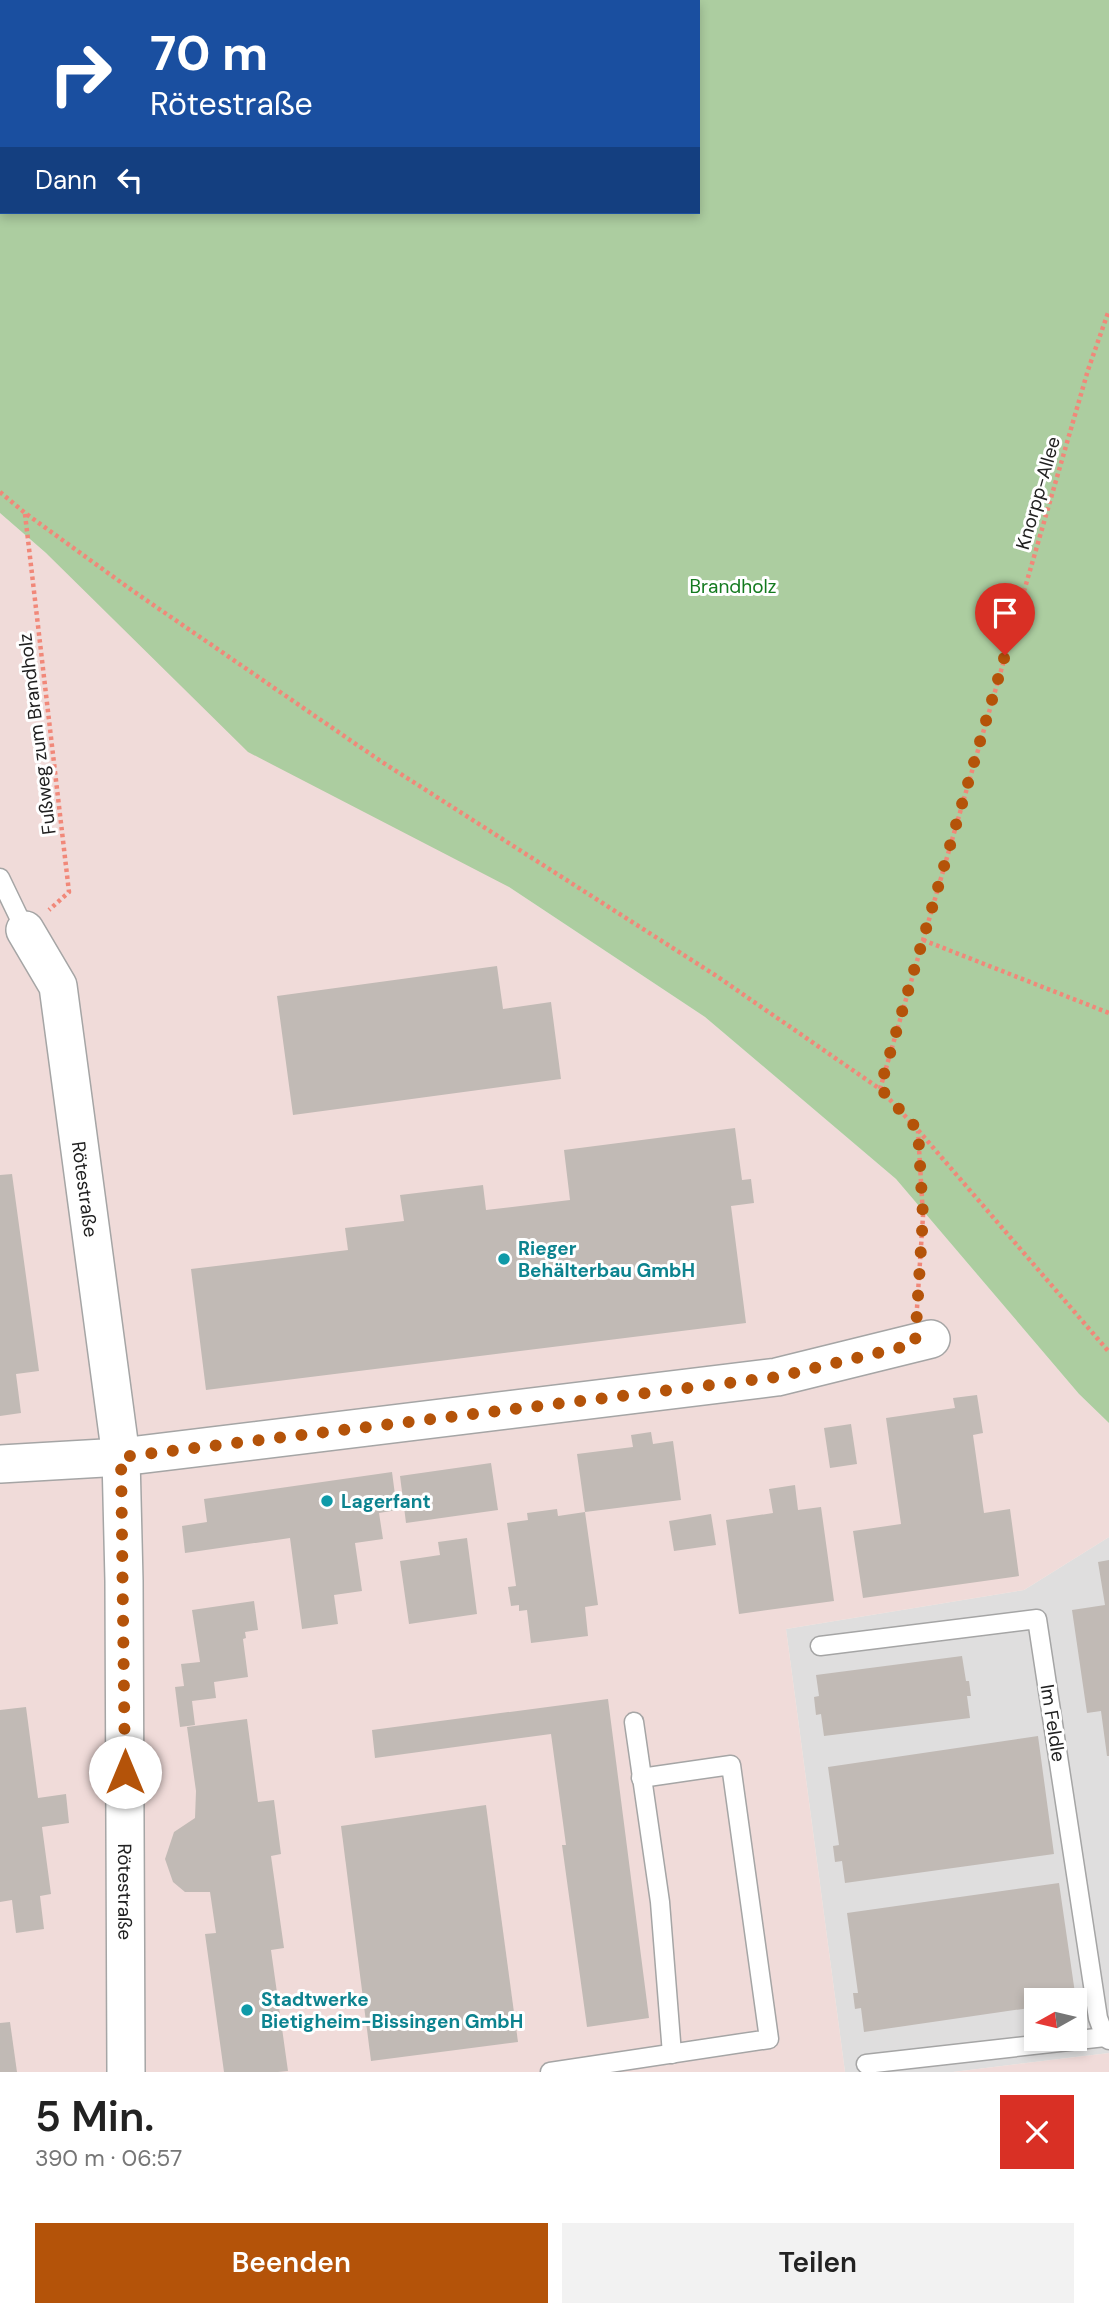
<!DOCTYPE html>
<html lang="de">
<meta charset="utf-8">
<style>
body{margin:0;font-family:"DM Sans",sans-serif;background:#f2f2f2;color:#222;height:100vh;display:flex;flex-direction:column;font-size:26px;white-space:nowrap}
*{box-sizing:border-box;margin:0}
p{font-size:23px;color:#767676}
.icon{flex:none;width:38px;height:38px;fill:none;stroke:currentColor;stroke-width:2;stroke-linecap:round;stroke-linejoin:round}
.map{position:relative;height:2072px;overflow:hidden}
.panel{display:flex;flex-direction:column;background:#fff;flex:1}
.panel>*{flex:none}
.hud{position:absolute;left:0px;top:0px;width:700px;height:214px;box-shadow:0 4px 10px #0003;background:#1a4fa0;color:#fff;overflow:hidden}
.needle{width:46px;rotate:262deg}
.tools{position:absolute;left:1024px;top:1988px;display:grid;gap:14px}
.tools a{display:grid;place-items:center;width:63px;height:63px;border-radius:0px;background:#fff;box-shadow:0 4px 10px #0003;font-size:35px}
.pin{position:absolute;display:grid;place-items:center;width:60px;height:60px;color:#fff;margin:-72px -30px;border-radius:50% 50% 50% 0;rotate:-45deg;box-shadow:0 0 7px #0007}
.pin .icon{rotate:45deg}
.me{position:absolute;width:77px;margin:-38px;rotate:0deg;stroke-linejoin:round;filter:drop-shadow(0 0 5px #0008)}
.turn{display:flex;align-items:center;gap:24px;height:147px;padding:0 35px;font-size:32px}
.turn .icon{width:91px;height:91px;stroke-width:2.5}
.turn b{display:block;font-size:49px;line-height:60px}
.then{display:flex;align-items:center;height:66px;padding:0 35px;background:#0003;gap:14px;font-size:26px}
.round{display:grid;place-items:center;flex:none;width:74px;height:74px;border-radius:0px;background:#f2f2f2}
.head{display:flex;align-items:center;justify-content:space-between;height:119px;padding:0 35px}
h1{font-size:42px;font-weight:600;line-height:52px}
.cta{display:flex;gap:14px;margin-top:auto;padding:14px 35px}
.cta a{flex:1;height:80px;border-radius:0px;background:#b45309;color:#fff;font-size:28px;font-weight:600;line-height:80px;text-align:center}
.cta a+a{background:#f2f2f2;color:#222}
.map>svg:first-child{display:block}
.residential{fill:#dfdede;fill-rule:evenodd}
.commercial{fill:#f0dbd9}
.forest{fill:#accda0;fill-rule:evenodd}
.building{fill:#c1bab5}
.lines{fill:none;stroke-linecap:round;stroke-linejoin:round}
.service-casing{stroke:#a5a5a5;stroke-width:21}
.minor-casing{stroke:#a5a5a5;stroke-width:40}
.path{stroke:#f18879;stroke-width:4.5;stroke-dasharray:3.5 3.5;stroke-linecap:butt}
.service{stroke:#fff;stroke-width:18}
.minor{stroke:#fff;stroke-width:37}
.route{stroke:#b45309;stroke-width:12;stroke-dasharray:0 21.6}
.culture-dot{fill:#0f9aa8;stroke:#fff;stroke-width:2.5}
.labels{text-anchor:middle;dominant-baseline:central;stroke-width:6;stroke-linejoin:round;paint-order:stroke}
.street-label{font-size:19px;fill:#212121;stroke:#fff}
.park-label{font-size:19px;fill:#147a1f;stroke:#fff}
.culture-label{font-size:19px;font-weight:bold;fill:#0d838f;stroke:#fff;text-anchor:start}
</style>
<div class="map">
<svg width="1109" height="2072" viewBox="0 0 1109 2072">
<rect width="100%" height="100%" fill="#f1eee8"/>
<path class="residential" d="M1109,1537V2053L953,2072H845L786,1629L1024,1590ZM1036,2000H1074V2039H1036Z"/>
<g class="commercial">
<polygon points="0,513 46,553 509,887 705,1017 896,1179 1079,1394 1109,1423 1109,1537 1024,1590 786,1629 845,2072 0,2072"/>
<polygon points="1109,2053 1109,2072 953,2072"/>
</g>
<path class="forest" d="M0,0H1109V1423L1079,1394L896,1179L705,1017L509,887L248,752L46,553L0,513ZM2,2H698V212H2Z"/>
<g class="building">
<polygon points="497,966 503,1009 551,1002 561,1079 293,1115 277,996"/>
<polygon points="735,1128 742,1180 751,1179 754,1203 731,1206 746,1323 206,1390 191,1269 348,1250 345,1228 404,1221 400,1195 483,1185 486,1210 570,1200 564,1150"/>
<polygon points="12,1174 39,1371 16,1374 21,1413 0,1416 0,1175"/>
<polygon points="977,1395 983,1433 973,1435 984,1513 1010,1509 1019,1576 863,1598 853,1531 901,1524 886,1418 955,1408 953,1398"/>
<polygon points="851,1424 857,1464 830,1468 824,1428"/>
<polygon points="651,1432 653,1444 673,1441 681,1500 585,1512 577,1454 633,1447 631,1435"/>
<polygon points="491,1463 498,1510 406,1523 400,1476"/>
<polygon points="392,1472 397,1510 379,1513 383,1539 355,1543 362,1591 334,1595 338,1624 302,1629 290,1538 185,1553 182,1526 207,1522 204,1499"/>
<polygon points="795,1485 798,1510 821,1507 834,1601 739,1614 726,1520 773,1513 769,1489"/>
<polygon points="557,1509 558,1516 585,1512 598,1605 585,1607 588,1636 531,1643 527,1610 519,1611 519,1605 511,1606 508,1587 516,1586 507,1523 528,1520 527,1513"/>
<polygon points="711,1514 716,1545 674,1551 669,1521"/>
<polygon points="467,1538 477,1614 409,1624 400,1561 440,1555 438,1542"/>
<polygon points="1109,1560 1109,1756 1107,1756 1101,1711 1087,1713 1072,1610 1105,1605 1098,1562"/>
<polygon points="254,1601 258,1630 245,1632 246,1638 243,1639 248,1677 214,1682 216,1698 192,1701 195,1725 180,1727 175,1687 184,1686 181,1664 200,1662 192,1610"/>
<polygon points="962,1656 966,1681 969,1681 971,1696 967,1696 970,1718 824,1736 821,1714 816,1715 814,1697 819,1696 816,1675"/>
<polygon points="608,1699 649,2018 587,2027 562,1845 566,1845 551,1734 375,1758 372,1730"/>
<polygon points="26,1707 38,1798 66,1794 69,1823 42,1827 51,1894 40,1896 44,1929 16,1933 12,1900 0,1902 0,1710"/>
<polygon points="247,1719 258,1802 274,1800 281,1854 271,1856 284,1948 271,1950 288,2071 278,2072 224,2072 205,1934 216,1933 210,1892 185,1892 173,1882 165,1859 174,1832 195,1818 196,1791 187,1727"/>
<polygon points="1038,1736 1054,1854 845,1883 842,1861 835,1862 833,1846 839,1845 828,1767"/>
<polygon points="486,1805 518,2042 371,2061 341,1826"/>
<polygon points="1059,1883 1076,2000 1036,2000 1036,2007 864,2032 861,2008 855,2009 853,1993 858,1993 847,1913"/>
<polygon points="10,2022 17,2072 0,2072 0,2023"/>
</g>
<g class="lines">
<g class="service-casing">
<g id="service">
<polyline points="0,878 25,930"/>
<polyline points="820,1646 1037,1619 1098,2018 1105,2037 1109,2040"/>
<polyline points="634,1722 660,1902 672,2054"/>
<polyline points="866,2064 1105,2037"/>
<polyline points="550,2072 769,2039 731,1765 641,1778"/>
</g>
</g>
<g class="minor-casing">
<g id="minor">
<path id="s1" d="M25,930L58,986L121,1457L124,1581L126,2072"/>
<polyline points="0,1464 121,1457 777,1377 931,1339"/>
</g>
</g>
<g class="path">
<polyline points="0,492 25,513 133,591 382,762 715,975 880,1089 918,1130 1109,1352"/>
<polyline points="25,514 69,892 49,910"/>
<polyline points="923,940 1109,1013"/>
<polyline points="880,1089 1088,370 1109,310"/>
<polyline points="917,1308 923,1216 918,1131"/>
</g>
<use href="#service" class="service"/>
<use href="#minor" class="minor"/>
</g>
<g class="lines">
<polyline class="route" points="125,1772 121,1457 777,1377 915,1344 923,1216 918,1130 880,1088 1005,655"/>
</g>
<g class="culture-dot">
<circle cx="504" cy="1259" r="7"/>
<circle cx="327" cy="1501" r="7"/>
<circle cx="247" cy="2010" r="7"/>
</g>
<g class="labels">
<g class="street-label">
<text transform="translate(1038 493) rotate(-74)">Knorpp-Allee</text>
<text transform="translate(37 734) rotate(-97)">Fußweg zum Brandholz</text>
<text stroke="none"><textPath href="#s1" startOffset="270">Rötestraße</textPath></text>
<text transform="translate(1053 1723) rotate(81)">Im Feldle</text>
<text stroke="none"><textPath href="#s1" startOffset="975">Rötestraße</textPath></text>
</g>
<g class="park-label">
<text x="733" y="586">Brandholz</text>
</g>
<g class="culture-label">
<text x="518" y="1248">Rieger<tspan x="518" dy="22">Behälterbau GmbH</tspan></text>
<text x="341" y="1501">Lagerfant</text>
<text x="261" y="1999">Stadtwerke<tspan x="261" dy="22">Bietigheim-Bissingen GmbH</tspan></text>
</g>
</g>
</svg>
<div class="tools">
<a><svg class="needle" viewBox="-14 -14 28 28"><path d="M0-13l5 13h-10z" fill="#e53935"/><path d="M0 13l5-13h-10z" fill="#767676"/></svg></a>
</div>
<div class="pin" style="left:1005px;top:655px;background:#d93025"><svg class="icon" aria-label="arrive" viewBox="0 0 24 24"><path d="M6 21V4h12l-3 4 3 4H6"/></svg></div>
<svg class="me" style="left:125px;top:1772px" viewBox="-20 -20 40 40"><circle r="19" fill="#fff"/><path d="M0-13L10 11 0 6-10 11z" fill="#b45309"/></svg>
<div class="hud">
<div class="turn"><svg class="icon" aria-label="right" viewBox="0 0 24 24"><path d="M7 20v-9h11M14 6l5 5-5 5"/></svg><div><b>70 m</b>Rötestraße</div></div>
<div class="then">Dann<svg class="icon" aria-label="left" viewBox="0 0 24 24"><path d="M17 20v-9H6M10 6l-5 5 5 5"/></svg></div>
</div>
</div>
<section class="panel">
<div class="head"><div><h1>5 Min.</h1><p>390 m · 06:57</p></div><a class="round" style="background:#d93025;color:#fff"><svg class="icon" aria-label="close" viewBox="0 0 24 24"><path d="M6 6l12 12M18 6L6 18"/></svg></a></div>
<div class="cta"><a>Beenden</a><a>Teilen</a></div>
</section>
